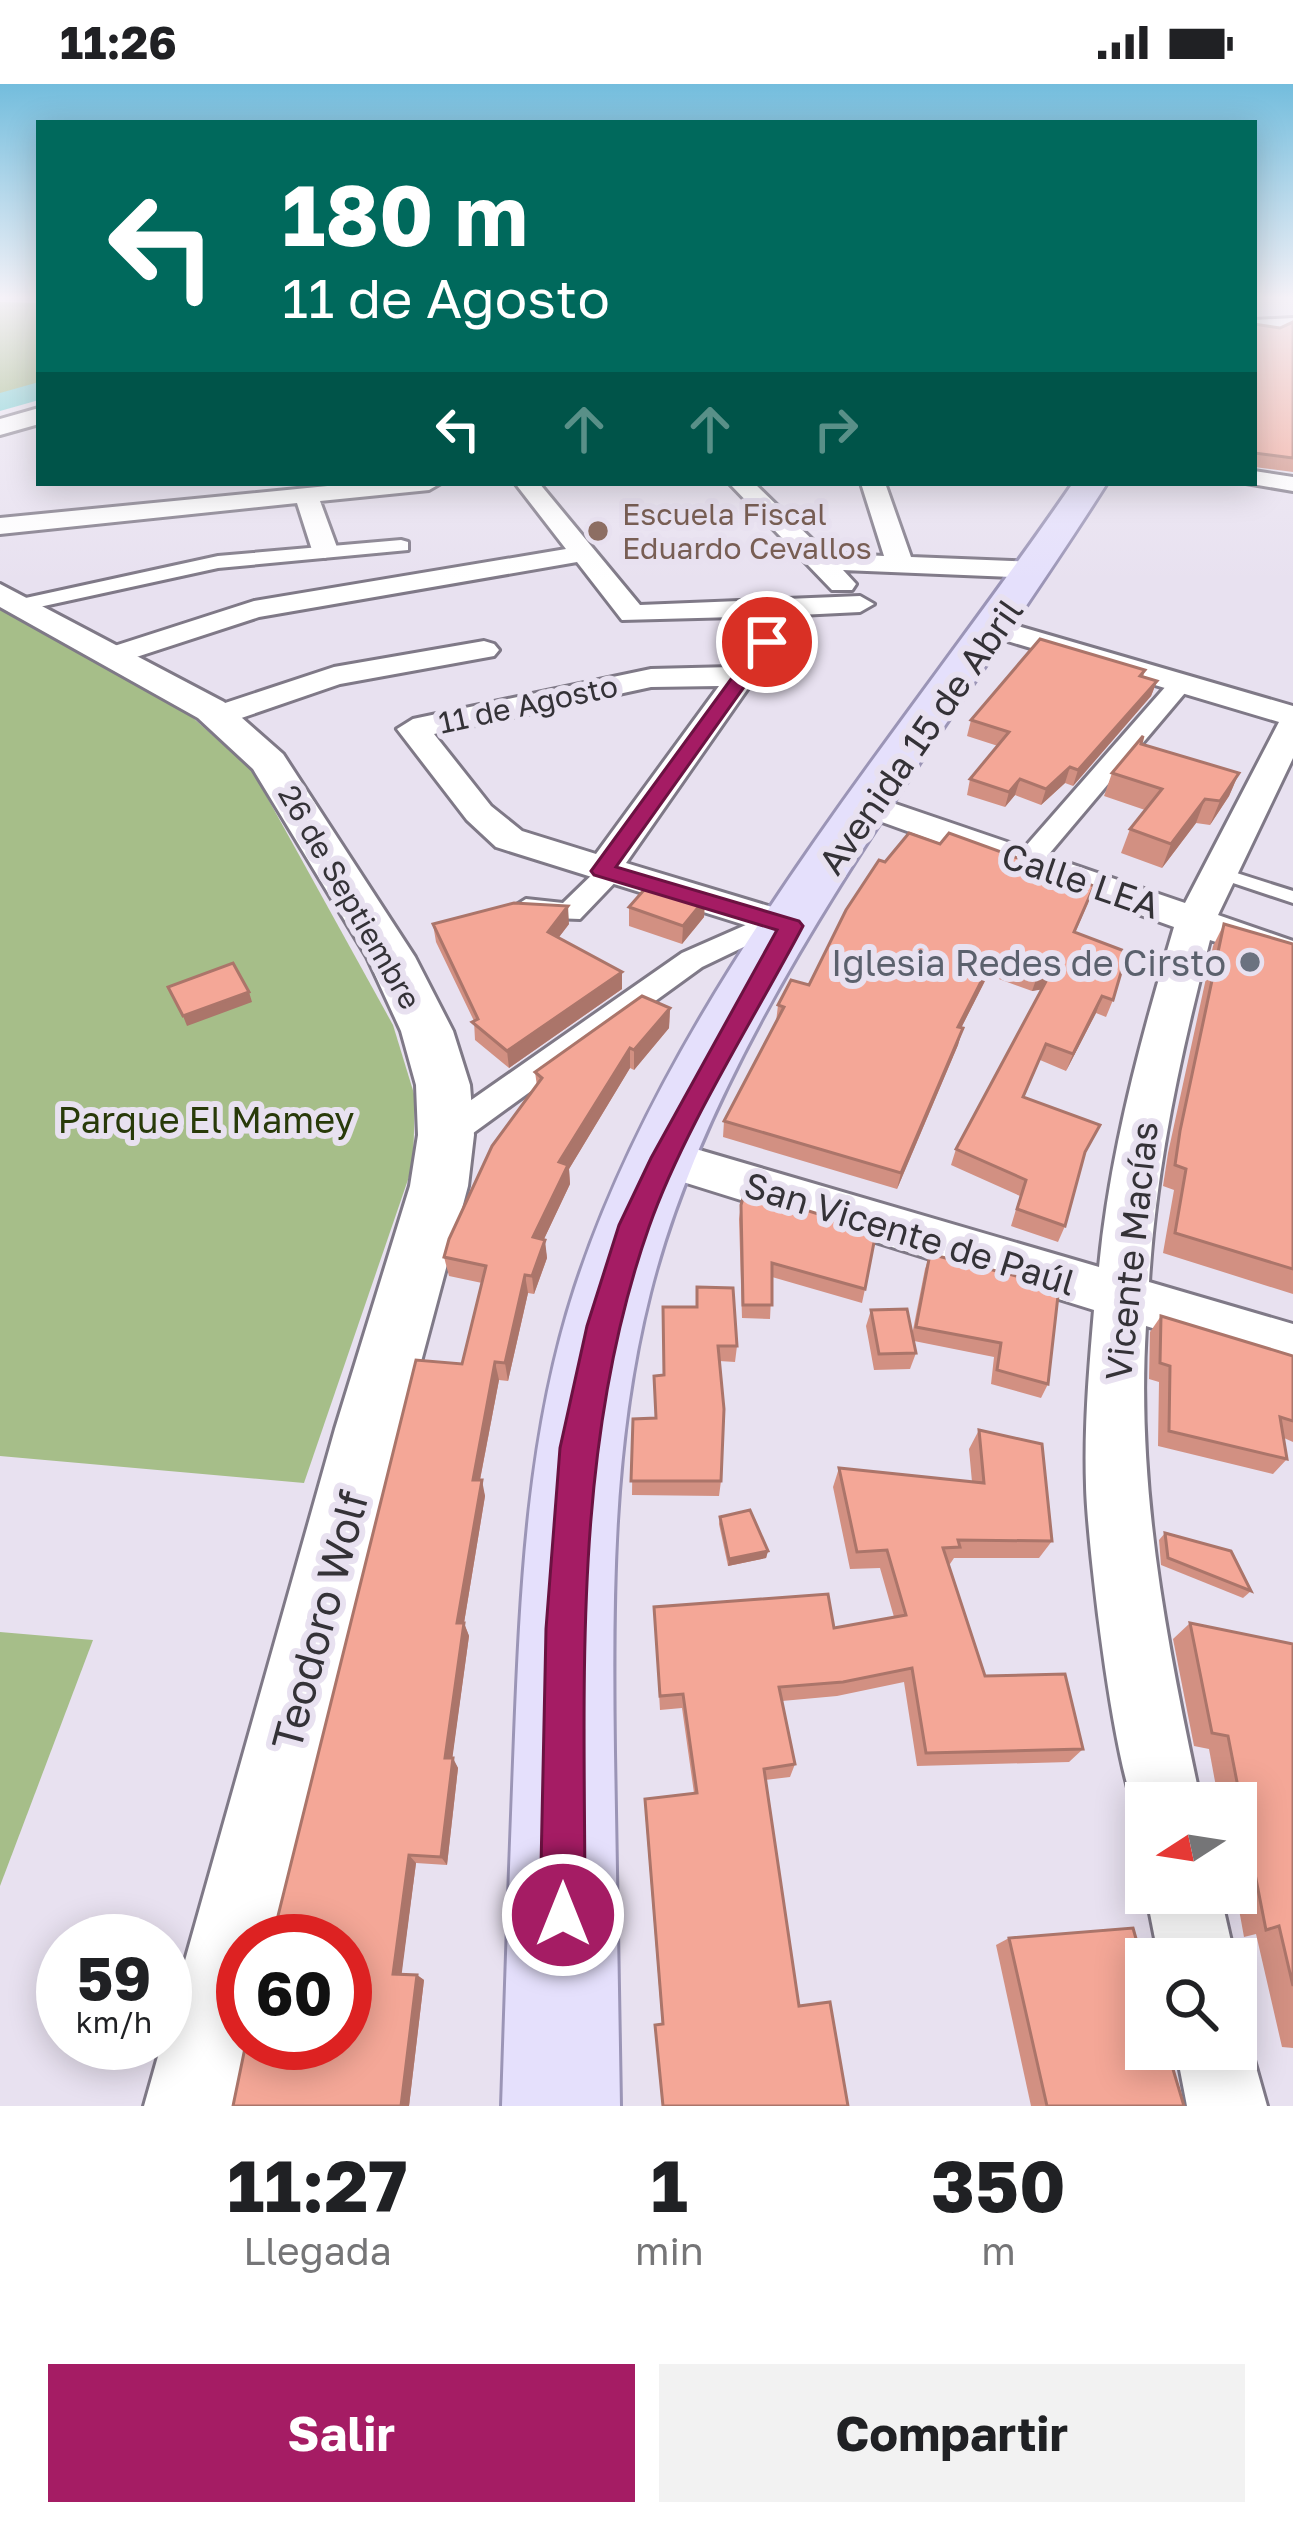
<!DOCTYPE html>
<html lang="es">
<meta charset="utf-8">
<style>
body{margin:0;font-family:"Golos Text",sans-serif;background:#f2f2f2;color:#202124;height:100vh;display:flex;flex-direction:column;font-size:45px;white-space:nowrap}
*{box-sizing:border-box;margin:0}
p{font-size:39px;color:#757577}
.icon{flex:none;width:66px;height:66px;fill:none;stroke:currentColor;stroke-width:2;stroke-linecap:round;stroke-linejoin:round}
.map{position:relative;height:2022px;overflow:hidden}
.panel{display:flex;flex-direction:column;background:#fff;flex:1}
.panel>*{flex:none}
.top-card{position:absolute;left:36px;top:36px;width:1221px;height:366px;border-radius:0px;box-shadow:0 6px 30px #0003;background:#00695c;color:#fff;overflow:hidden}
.needle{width:78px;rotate:258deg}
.tools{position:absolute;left:1125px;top:1698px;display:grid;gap:24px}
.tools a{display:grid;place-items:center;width:132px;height:132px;border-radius:0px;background:#fff;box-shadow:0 6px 30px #0003;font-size:60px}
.speed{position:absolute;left:36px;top:1830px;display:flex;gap:24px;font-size:60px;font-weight:700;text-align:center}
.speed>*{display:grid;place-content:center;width:156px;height:156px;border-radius:50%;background:#fff;box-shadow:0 6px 30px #0003;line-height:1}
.speed small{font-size:30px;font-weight:400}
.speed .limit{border:18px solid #d22;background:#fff;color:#111}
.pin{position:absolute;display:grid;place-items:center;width:102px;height:102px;color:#fff;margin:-51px;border:6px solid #fff;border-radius:50%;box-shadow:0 3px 12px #0007}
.me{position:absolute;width:132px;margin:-66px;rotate:0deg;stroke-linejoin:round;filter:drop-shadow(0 0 9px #0008)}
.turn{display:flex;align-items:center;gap:42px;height:252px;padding:0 48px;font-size:54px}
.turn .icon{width:156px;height:156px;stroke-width:2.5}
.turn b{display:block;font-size:84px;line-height:102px}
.lanes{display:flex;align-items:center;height:114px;padding:0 48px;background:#0003;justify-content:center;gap:60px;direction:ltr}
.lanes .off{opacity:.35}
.eta{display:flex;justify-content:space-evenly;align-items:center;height:204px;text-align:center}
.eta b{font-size:72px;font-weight:700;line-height:84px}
.cta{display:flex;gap:24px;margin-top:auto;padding:24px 48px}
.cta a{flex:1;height:138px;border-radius:0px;background:#a51c64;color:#fff;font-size:48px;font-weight:700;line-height:138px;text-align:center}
.cta a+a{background:#f2f2f2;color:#202124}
.status{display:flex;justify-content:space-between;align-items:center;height:84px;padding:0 60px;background:#fff;direction:ltr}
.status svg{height:33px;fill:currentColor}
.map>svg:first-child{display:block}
.green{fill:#a6be89}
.forest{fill:#91ad6c}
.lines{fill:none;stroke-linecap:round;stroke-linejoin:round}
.river{fill:#65cbcd;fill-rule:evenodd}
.service-casing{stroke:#7f7987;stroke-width:6}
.pedestrian-casing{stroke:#7f7987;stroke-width:6}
.minor-casing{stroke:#7f7987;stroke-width:6}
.tertiary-casing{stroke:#7f7987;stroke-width:6}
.primary-casing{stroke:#9b95b6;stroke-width:6}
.service{fill:#fff;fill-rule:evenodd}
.pedestrian{fill:#fff;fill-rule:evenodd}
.minor{fill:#fff;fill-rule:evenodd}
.tertiary{fill:#fff;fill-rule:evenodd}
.primary{fill:#e5e0fc;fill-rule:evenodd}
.wall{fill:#d29082}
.shaded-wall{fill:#ab756a}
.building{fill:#f4a797;stroke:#ab756a;stroke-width:3}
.route{fill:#a51c64;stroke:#6b1241;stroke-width:3}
.education-dot{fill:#8d6e63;stroke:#e8e1f0;stroke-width:4.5}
.worship-dot{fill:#6b7280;stroke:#e8e1f0;stroke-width:4.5}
.labels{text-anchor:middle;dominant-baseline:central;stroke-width:12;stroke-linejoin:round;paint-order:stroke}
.far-education-label{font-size:30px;fill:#785e54;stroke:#e8e1f0;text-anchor:start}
.far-street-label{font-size:30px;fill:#343237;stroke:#e8e1f0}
.street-label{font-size:36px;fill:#343237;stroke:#e8e1f0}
.worship-label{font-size:36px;fill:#5b616d;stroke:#e8e1f0;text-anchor:end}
.park-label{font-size:36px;fill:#283a09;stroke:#e8e1f0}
.near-street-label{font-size:42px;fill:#343237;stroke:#e8e1f0}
</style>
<div class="status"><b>11:26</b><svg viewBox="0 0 49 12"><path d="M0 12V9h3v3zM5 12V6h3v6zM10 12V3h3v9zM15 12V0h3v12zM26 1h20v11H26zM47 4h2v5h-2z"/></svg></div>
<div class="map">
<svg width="1293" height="2022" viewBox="0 0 1293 2022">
<rect width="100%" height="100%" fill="#e8e1f0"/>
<g class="green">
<polygon points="0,524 183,625 252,686 393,941 415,1013 413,1081 304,1399 0,1372"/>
<polygon points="0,1548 93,1556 0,1802"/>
</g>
<polygon class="forest" points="0,218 39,219 39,303 0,315"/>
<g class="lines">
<polygon class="river" points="39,298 39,316 0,327 0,309"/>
<g class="service-casing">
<polygon id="service" points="1221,784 1293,807 1293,819 1215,793 1215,785"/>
</g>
<g class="pedestrian-casing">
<g id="pedestrian">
<polygon points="401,456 408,458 408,466 218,484 21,527 11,521 21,515 218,472"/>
<polygon points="1182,591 1190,593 1190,603 1038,783 1018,783 1015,777 1018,771 1174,593"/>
<polygon points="610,781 624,789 580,835 526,833 512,824 526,815 563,819 600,783"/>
<polygon points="773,829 783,832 787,838 783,844 702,883 458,1060 446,1064 434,1060 429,1051 434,1042 682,869"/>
</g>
</g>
<g class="minor-casing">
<g id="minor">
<polygon points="1254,387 1293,393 1293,407 1246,399 1254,399"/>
<polygon points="358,399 441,399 429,406 320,417 338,466 325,474 312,466 297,419 0,450 0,434"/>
<path d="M515,399H539L640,521L860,512L874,520L860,528L799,531L626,779L805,833L811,842L805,851L791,855L777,851L496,763L467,736L397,645L413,635L651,585L732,583L770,532L622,536L577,478L259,533L115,580L100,571L105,565L254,517L566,465ZM719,602L596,770L522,747L491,722L434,650L651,603Z"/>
<polygon points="729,399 754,399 826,469 884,472 861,399 885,399 911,473 1035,478 1048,486 1035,494 843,486 856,500 852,506 832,506"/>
<path d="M994,535L1293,622V674L1218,831L1293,857V884L1210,856C1181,968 1156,1081 1149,1198L1293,1240V1288L1146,1242C1136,1405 1167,1560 1201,1719H1146V1746C1116,1718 1087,1455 1086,1402C1084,1343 1089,1284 1094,1226L648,1087L641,1074L648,1061L665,1056L1099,1183C1110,1067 1141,954 1174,843L857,729L852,722L857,715H881L1185,819L1279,638L984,550L980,544Z"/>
<polygon points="484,557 494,560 499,566 494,572 340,600 218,642 202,632 207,625 334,583"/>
<polygon points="1146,1809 1220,1809 1235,1875 1159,1875"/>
<polygon points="1236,1934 1243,1937 1267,2022 1187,2022 1176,1965 1236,1965"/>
</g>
</g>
<g class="tertiary-casing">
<g id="tertiary">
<polygon points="1293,234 1293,246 1254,248 1254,236"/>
<polygon points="39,324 39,340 0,351 0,335"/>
<polygon points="0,500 224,618 283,670 415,873 453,947 470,1001 474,1051 468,1102 403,1345 280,1857 243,1857 243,1959 255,1959 240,2022 144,2022 335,1345 410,1102 418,1051 416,1001 401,947 367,873 253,685 198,634 0,523"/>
</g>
</g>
<g class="primary-casing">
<path id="primary" d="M1073,399H1107C952,644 721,927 650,1209C612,1359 612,1514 614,1668C616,1786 618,1904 620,2022H502C506,1898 510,1775 515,1651C521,1501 528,1348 575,1204C672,908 899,653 1073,399Z"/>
</g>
<use href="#service" class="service"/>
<use href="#pedestrian" class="pedestrian"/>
<use href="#minor" class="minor"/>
<use href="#tertiary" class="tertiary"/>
<use href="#primary" class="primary"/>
</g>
<g class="wall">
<polygon points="1293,238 1293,388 1254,383 1254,240 1280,244"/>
<polygon points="1145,586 1143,593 1157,597 1151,612 1073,702 1065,699 1041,721 1015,711 1005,723 967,711 970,695 998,662 967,652 971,636"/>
<polygon points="1141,660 1239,689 1229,712 1210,741 1196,739 1162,784 1121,769 1130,745 1145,726 1104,712 1112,689"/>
<polygon points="705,815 704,833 682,860 629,842 629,823"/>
<polygon points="1088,819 1075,849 1113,916 1106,933 1096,929 1066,987 1040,976 1024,1013 1100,1041 1083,1074 1065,1142 1058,1158 1011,1142 1020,1112 951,1081 956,1065 1041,905 1032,907 988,891 961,944 958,961 897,1105 723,1053 724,1037 776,938 778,921 809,901"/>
<polygon points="433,840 569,840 559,853 622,905 509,984 475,956 474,937 436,858"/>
<polygon points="1224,840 1293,860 1293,1210 1163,1169 1174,1106 1163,1102 1168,1069 1213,862"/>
<polygon points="670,924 669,944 634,986 630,984 569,1085 570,1100 544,1155 547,1174 534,1210 528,1209 508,1297 499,1296 480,1396 485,1412 464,1539 469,1552 452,1674 458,1684 447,1781 416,1779 401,1891 417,1891 424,1896 409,2022 233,2022 273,1852 462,1280 482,1199 449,1192 444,1173 537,1002 535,988"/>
<polygon points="741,1121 865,1205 862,1219 772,1193 770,1235 742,1234 739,1135"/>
<polygon points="930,1170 1048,1300 1041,1314 991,1300 994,1273 914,1257 916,1269 910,1285 874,1286 866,1242 871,1226 912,1251 925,1185"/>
<polygon points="663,1223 737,1262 735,1278 719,1277 721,1397 719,1412 632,1411 633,1335 656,1334 664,1291"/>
<polygon points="1161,1232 1293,1272 1293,1358 1284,1354 1287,1375 1273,1390 1158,1362 1159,1298 1149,1295 1150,1248"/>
<polygon points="979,1346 1052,1457 1039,1474 954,1474 950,1480 948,1480 985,1592 1083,1665 1069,1678 917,1682 904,1598 837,1612 782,1617 795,1680 790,1693 765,1696 662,1940 645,1726 694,1709 682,1624 660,1626 654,1523 834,1544 894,1533 880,1484 850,1485 833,1403 839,1384 972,1398 969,1365"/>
<polygon points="720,1433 768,1467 766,1474 728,1482 719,1440"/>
<polygon points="1165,1449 1251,1507 1243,1514 1161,1481 1159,1456"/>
<polygon points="1190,1539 1293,1560 1293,1964 1282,1963 1256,1850 1244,1853 1236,1809 1236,1719 1219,1719 1209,1665 1194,1662 1173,1555"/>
<polygon points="1009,1854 1184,2022 1031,2022 996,1861"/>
</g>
<g class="shaded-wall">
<polygon points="1157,597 1151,612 1073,702 1078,686"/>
<polygon points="1070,683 1065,699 1041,721 1046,705"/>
<polygon points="1239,689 1229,712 1210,741 1220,717"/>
<polygon points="1020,695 1015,711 1005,723 1009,708"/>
<polygon points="1205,715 1196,739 1162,784 1171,760"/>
<polygon points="705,815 704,833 682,860 683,842"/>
<polygon points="568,822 569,840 550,865 548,848"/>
<polygon points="993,874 988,891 953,960 958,943"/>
<polygon points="622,888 622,905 509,984 507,967"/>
<polygon points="1051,888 1045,905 1032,907 1038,890"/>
<polygon points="249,908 252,918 187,942 183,932"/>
<polygon points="1102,912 1096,929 1066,987 1073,970"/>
<polygon points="670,924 669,944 634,986 634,966"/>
<polygon points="963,944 958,961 897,1105 901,1089"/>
<polygon points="630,964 630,984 569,1085 570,1100 536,1172 533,1153 559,1078"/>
<polygon points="545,1156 547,1174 534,1210 532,1192"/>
<polygon points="525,1191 528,1209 508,1297 505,1279"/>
<polygon points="495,1278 499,1296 477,1411 473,1396"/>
<polygon points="482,1396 485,1412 464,1539 469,1552 451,1684 445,1674 457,1539"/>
<polygon points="768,1467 766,1474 728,1482 729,1475"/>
<polygon points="453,1674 458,1684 447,1781 441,1773"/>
<polygon points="409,1771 416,1779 401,1895 393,1890"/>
<polygon points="417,1891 424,1896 409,2022 401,2022"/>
</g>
<g class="building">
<polygon points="1293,238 1293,374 1254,369 1254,240 1280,244"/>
<polygon points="1040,555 1145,586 1140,592 1157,597 1078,686 1070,683 1046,705 1020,695 1009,708 970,695 1009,648 971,636"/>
<polygon points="1143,652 1141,660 1239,689 1220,717 1205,715 1171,760 1130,745 1162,705 1112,689"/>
<polygon points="909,749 940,760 949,749 1094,802 1074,848 1127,868 1113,916 1102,912 1073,970 1046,960 1023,1013 1100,1041 1085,1068 1065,1142 1017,1125 1026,1096 956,1065 1051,888 1038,890 993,874 958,943 963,944 901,1089 724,1037 784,923 778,921 791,896 809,901 846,826 879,776 885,778"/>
<polygon points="651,798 705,815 683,842 629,823"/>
<polygon points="514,819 568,822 548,848 622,888 507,967 472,938 478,935 433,840"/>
<polygon points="1224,840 1293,860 1293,1185 1175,1149 1186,1085 1175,1081 1180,1047"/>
<polygon points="233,879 249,908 183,932 168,903"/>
<polygon points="642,912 670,924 634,966 630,964 559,1078 568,1081 533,1153 545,1156 532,1192 525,1191 505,1279 495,1278 473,1396 482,1396 457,1539 464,1539 445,1674 453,1674 441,1773 409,1771 393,1890 417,1891 401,2022 233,2022 246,1959 345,1959 345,1857 262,1857 273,1852 416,1276 462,1280 486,1182 444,1173 449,1155 492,1062 542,994 535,988"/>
<polygon points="745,1107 876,1148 865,1205 772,1179 772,1221 743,1221 741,1121"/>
<polygon points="930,1170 1059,1203 1048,1300 997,1286 1001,1259 916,1243"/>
<polygon points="697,1203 733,1204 737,1262 718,1262 724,1325 721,1397 631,1397 633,1335 656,1334 654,1292 664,1291 663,1223 697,1223"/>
<polygon points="907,1225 916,1269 879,1270 871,1226"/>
<polygon points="1161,1232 1293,1272 1293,1337 1280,1333 1287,1375 1169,1347 1170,1282 1160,1279"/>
<polygon points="979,1346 1042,1360 1052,1457 958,1456 960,1463 943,1464 985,1592 1065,1590 1083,1665 926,1669 912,1584 843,1598 779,1603 795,1680 764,1685 799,1922 830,1918 848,2022 663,2022 655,1941 663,1940 645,1715 697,1709 683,1610 660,1612 654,1523 828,1510 834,1544 906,1531 887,1466 857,1468 839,1384 984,1399"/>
<polygon points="750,1426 768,1467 729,1475 720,1433"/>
<polygon points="1165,1449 1231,1467 1251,1507 1168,1474"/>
<polygon points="1190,1539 1293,1560 1293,1902 1279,1842 1266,1846 1228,1652 1212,1649"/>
<polygon points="1133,1844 1146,1890 1146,1965 1167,1965 1184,2022 1047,2022 1009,1854"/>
</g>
<linearGradient id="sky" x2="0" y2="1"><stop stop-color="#73bddd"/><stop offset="0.43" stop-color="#f5f2f8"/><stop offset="1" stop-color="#f5f2f8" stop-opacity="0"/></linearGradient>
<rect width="1293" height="497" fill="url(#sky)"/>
<path class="route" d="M761,554L776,558L616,783L799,837L803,842C754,935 683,1046 649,1143C571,1364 585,1600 585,1831L579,1847L563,1853L547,1847L540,1831L546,1545L560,1364L587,1242L619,1141L651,1074L777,846L594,791L591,787Z"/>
<circle class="education-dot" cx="598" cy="447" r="12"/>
<circle class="worship-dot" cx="1250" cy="878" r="12"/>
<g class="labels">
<g class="far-education-label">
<text x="622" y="430">Escuela Fiscal<tspan x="622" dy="34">Eduardo Cevallos</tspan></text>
</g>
<g class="far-street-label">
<text transform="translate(528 620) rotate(-12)">11 de Agosto</text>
<text transform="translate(350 813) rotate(60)">26 de Septiembre</text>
</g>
<g class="street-label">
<text transform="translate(920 652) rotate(-55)">Avenida 15 de Abril</text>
<text transform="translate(1081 796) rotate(19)">Calle LEA</text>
<text transform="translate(910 1149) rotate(17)">San Vicente de Paúl</text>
<text transform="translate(1131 1167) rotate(-84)">Vicente Macías</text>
</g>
<g class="worship-label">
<text x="1226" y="878">Iglesia Redes de Cirsto</text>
</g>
<g class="park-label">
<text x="206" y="1035">Parque El Mamey</text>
</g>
<g class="near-street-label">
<text transform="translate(319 1536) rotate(-75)">Teodoro Wolf</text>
</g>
</g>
</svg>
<div class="tools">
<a><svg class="needle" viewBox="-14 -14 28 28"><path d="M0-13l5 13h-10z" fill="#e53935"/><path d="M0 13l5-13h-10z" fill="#757577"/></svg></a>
<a><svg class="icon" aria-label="search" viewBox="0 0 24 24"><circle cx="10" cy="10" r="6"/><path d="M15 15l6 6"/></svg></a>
</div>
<div class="speed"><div>59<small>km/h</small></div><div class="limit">60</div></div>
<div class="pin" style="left:767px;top:558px;background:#d93025"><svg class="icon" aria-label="arrive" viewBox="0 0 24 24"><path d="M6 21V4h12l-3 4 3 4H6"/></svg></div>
<svg class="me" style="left:563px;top:1831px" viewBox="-20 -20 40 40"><circle r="17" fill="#a51c64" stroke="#fff" stroke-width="3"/><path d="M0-11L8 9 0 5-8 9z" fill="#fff"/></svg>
<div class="top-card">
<div class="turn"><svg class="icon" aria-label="left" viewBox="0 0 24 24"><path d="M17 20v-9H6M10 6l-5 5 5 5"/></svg><div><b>180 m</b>11 de Agosto</div></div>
<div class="lanes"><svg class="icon" aria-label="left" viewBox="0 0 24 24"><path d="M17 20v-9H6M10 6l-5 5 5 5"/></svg><svg class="icon off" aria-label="ahead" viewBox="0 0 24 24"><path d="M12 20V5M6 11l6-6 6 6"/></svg><svg class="icon off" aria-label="ahead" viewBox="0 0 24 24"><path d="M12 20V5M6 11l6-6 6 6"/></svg><svg class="icon off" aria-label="right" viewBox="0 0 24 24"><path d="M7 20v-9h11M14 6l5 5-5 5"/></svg></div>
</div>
</div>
<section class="panel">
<div class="eta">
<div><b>11:27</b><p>Llegada</p></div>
<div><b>1</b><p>min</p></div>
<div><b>350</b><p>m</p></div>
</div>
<div class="cta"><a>Salir</a><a>Compartir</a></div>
</section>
